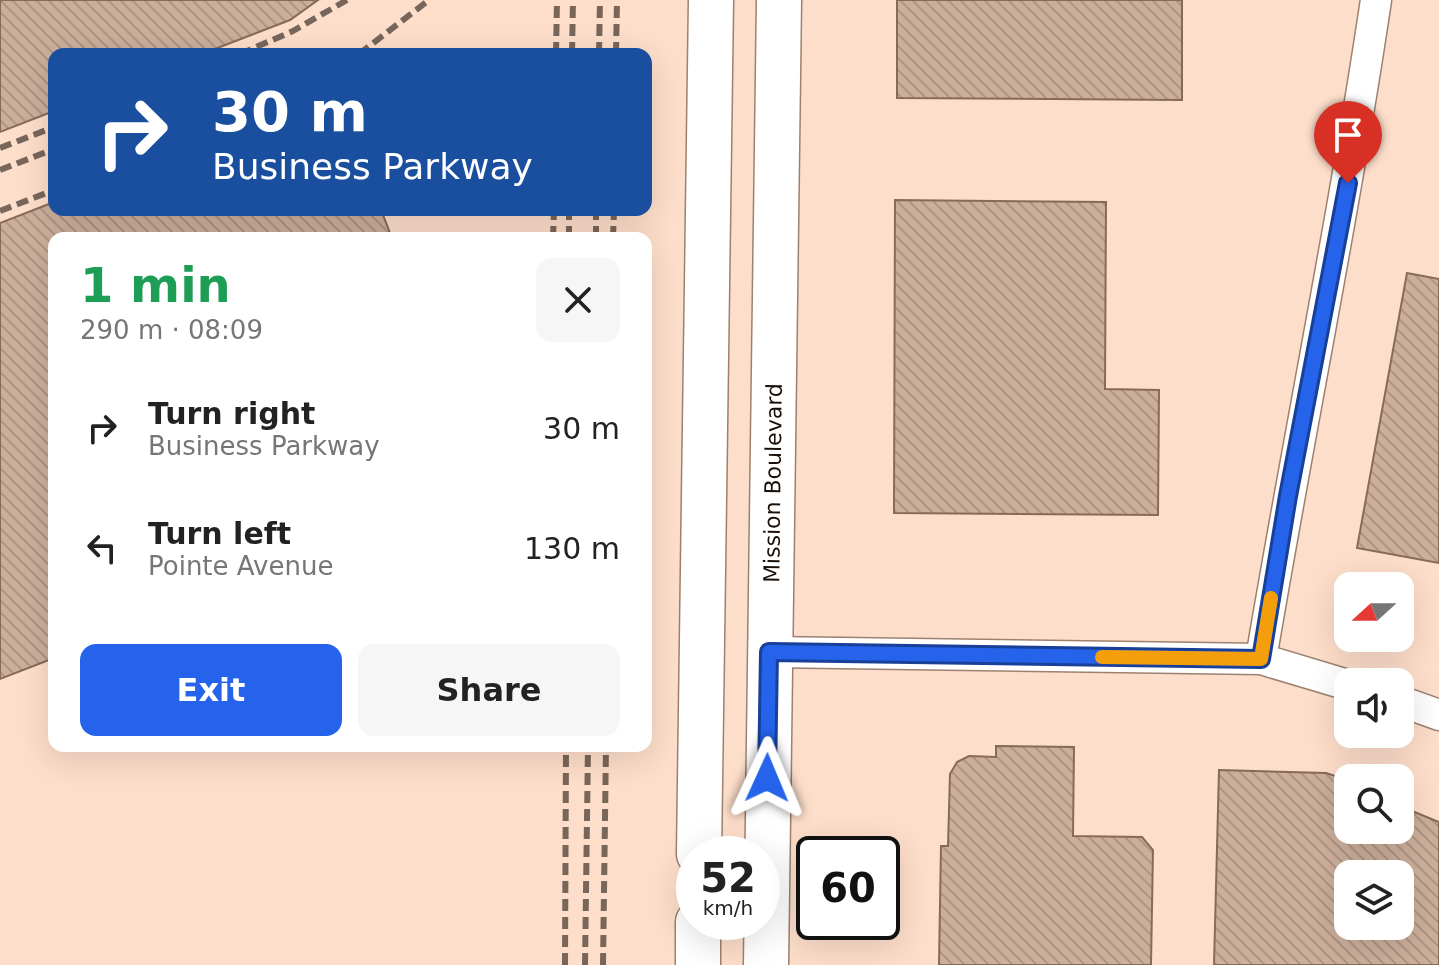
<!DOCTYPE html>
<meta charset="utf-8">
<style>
body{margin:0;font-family:"DejaVu Sans",sans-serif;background:#f6f6f6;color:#222;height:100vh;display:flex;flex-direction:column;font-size:30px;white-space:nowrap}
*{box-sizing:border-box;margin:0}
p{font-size:26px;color:#767676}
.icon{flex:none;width:44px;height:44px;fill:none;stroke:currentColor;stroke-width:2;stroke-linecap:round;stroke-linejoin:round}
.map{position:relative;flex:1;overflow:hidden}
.panel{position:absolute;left:48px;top:232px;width:604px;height:520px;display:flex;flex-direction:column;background:#fff;border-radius:16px;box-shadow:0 8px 32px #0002}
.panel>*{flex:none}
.banner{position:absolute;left:48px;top:48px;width:604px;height:168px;border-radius:16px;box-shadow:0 8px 32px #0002;background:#1a4fa0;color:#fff;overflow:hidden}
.needle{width:52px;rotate:249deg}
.fabs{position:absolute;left:1334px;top:572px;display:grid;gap:16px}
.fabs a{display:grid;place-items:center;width:80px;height:80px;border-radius:16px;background:#fff;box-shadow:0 8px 32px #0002;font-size:40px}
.speed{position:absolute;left:676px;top:836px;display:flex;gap:16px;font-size:40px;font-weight:700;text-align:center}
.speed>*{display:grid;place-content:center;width:104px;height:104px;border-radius:50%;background:#fff;box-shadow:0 8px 32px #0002;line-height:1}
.speed small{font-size:20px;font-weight:400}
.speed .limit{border:4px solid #111;border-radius:12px;background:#fff;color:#111}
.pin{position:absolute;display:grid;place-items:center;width:68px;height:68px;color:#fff;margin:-82px -34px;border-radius:50% 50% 50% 0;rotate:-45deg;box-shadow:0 0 8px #0007}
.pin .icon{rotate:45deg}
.me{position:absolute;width:88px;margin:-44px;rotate:1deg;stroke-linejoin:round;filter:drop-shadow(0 0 6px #0008)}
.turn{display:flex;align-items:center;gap:28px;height:168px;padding:0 32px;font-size:36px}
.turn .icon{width:104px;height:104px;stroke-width:2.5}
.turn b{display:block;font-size:56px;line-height:68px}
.round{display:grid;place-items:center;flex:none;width:84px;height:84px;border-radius:16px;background:#f6f6f6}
.headline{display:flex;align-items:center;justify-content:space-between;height:136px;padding:0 32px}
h1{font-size:48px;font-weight:700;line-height:60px;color:#1e9e55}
.primary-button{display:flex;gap:16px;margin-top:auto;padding:16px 32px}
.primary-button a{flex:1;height:92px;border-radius:16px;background:#2563eb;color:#fff;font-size:32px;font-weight:700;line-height:92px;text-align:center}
.primary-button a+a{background:#f6f6f6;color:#222}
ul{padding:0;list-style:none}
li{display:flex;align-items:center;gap:24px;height:120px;padding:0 32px}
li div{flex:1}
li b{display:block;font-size:30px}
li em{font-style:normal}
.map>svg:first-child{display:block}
.building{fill:url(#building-back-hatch);stroke:#866b59;stroke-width:2;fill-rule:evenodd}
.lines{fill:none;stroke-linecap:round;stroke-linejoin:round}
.street-casing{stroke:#9d816e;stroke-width:33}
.primary-casing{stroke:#9d816e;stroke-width:47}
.street{stroke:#fff;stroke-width:30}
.primary{stroke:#fff;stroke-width:44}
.rail{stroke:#79665a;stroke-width:6;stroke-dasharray:12 6;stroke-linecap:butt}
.route-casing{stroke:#184099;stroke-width:20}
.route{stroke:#2563eb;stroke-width:14}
.slow{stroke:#f59e0b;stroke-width:14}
.labels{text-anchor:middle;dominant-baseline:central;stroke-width:6;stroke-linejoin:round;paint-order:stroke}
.street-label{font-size:22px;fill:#1a1009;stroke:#fff}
</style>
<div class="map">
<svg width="1439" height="965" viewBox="0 0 1439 965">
<defs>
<pattern id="building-back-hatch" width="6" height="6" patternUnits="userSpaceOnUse" patternTransform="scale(2)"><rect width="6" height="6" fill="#ccaf9b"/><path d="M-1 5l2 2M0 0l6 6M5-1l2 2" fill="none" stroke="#af9684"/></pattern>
</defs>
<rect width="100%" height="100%" fill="#fddeca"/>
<g class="building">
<polygon points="0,0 318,0 290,20 202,54 54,54 54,111 0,132"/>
<polygon points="897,0 1182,0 1182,100 897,98"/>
<polygon points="895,200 1106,202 1105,389 1159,390 1158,515 894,513"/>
<polygon points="54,202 54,210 381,210 392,238 54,238 54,658 0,679 0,223"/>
<polygon points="1407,273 1439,279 1439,563 1357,548"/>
<polygon points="996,746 1074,747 1073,836 1142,837 1153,850 1151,965 939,965 941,846 948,846 950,774 957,762 969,756 996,757"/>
<path d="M1219,770L1326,773L1348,780V830H1400V806L1439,822V965H1214ZM1348,874H1400V926H1348Z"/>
</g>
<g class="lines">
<g class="street-casing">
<g id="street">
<polyline points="769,652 1261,659 1348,685"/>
<path d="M1261,659C1298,439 1343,221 1376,0"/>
<polyline points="1400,701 1439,715"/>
</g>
</g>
<g class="primary-casing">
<g id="primary">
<polyline points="699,854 711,0"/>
<polyline points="698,965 698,922"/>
<path id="s1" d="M766,965L779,0"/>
</g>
</g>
<use href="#street" class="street"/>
<use href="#primary" class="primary"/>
<g class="rail">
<polyline points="240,54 293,31 347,0"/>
<polyline points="359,54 429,0"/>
<polyline points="556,54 557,0"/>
<polyline points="572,54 573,0"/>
<polyline points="599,54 600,0"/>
<polyline points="616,54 617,0"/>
<polyline points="0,148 54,127"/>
<polyline points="0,170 54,149"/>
<polyline points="0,211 54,190"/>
<polyline points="553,238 554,210"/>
<polyline points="569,238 569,210"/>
<polyline points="596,238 596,210"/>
<polyline points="613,238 614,210"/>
<polyline points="565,965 566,746"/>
<polyline points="585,965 588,746"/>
<polyline points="603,965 606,746"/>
</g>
</g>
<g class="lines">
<g class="route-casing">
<polyline id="route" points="767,778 769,652 1261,659 1288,496 1348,183"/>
</g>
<use href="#route" class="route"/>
<polyline class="slow" points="1102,657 1261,659 1271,598"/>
</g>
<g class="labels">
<g class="street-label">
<text stroke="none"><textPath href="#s1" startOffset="482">Mission Boulevard</textPath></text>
</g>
</g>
</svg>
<div class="fabs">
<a><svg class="needle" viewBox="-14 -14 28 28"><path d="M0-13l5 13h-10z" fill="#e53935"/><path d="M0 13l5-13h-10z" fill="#767676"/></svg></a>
<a><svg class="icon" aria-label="sound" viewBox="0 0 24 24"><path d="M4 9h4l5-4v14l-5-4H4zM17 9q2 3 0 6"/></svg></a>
<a><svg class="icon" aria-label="search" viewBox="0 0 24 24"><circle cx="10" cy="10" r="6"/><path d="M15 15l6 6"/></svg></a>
<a><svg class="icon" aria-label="layers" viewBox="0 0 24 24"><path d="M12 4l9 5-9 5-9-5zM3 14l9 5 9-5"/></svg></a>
</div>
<div class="speed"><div>52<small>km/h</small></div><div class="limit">60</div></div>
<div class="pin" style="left:1348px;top:183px;background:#d93025"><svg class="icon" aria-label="arrive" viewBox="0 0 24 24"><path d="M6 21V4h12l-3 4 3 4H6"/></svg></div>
<svg class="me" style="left:767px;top:778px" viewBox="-20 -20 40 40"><path d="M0-17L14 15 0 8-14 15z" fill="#2563eb" stroke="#fff" stroke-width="4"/></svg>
<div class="banner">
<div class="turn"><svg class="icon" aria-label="right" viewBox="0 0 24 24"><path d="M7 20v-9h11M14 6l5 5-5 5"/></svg><div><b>30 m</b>Business Parkway</div></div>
</div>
<section class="panel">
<div class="headline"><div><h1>1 min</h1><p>290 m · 08:09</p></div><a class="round"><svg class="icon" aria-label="close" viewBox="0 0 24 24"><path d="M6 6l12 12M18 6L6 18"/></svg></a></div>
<ul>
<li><svg class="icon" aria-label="right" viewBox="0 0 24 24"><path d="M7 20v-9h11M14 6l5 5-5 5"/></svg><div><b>Turn right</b><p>Business Parkway</p></div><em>30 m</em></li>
<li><svg class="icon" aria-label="left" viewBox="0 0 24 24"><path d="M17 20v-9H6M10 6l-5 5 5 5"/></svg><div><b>Turn left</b><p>Pointe Avenue</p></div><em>130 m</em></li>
</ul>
<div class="primary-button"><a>Exit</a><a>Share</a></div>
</section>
</div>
